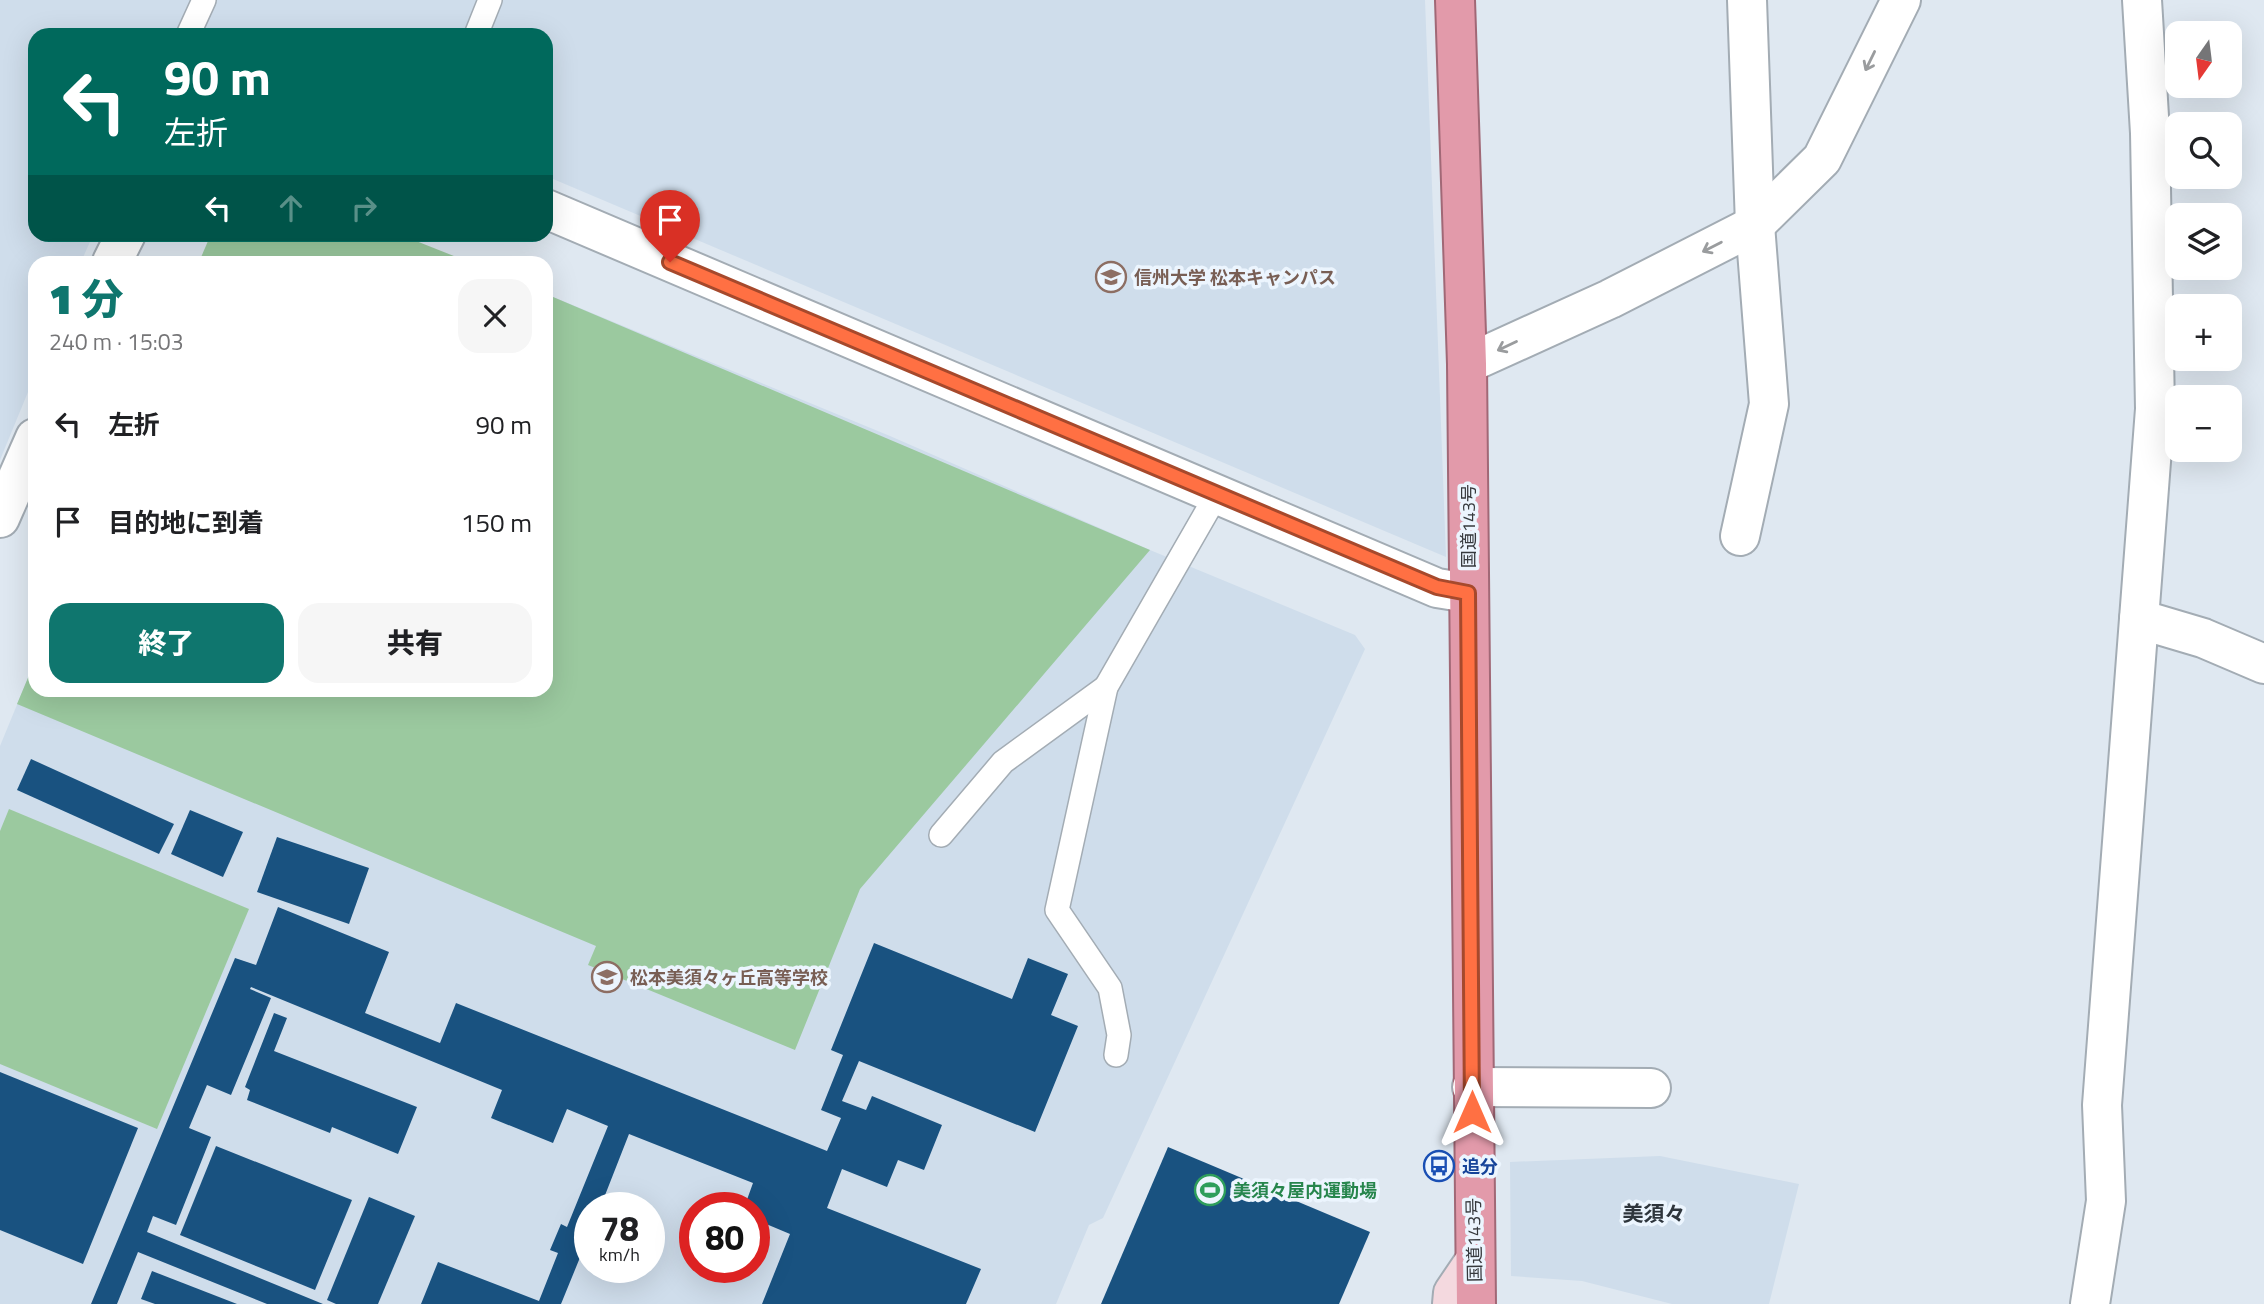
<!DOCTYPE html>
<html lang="ja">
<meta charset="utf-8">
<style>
body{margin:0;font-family:"Titillium Web","Noto Sans JP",sans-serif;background:#f6f6f6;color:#202124;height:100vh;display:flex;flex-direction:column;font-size:26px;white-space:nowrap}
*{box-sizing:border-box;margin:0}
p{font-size:23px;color:#757577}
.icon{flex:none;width:38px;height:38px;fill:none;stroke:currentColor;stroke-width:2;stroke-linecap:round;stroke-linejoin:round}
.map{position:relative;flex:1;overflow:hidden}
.details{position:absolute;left:28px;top:256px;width:525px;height:441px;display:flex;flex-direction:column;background:#fff;border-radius:21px;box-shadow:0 7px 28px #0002}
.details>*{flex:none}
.top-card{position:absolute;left:28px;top:28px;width:525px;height:214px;border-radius:21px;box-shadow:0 7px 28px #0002;background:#00695c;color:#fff;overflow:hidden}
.needle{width:46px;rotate:194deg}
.buttons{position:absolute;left:2165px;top:21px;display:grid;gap:14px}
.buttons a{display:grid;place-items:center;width:77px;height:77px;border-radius:14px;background:#fff;box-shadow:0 7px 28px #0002;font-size:35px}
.speed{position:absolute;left:574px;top:1192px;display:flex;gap:14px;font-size:35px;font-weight:700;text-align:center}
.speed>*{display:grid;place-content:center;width:91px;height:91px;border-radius:50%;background:#fff;box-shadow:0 7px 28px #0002;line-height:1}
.speed small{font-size:18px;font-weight:400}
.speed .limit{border:10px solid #d22;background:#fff;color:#111}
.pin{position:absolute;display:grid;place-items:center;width:60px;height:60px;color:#fff;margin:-72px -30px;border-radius:50% 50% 50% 0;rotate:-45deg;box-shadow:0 0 7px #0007}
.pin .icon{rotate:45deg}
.me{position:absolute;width:77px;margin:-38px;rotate:0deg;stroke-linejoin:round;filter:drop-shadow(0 0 5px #0008)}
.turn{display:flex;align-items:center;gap:24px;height:147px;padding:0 21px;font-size:32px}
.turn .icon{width:91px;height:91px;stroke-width:2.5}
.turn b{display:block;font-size:49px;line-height:60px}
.lanes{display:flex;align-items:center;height:66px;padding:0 21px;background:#0003;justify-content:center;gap:35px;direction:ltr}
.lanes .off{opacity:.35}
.round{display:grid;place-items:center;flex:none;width:74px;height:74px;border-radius:21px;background:#f6f6f6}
.overview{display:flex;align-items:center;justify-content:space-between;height:119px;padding:0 21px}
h1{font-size:42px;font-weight:800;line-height:52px;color:#0f766e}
.primary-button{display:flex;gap:14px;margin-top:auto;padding:14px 21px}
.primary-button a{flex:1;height:80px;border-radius:21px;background:#0f766e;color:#fff;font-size:28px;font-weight:800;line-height:80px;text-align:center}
.primary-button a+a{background:#f6f6f6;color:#202124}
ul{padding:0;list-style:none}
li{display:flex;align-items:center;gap:21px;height:98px;padding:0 21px}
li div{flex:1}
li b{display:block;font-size:26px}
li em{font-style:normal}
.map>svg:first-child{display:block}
.built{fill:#cfddeb;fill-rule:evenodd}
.green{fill:#9bc99f}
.building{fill:#195280}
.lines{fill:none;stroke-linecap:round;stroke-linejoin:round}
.service-casing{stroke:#a3acb4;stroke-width:26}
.minor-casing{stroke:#a3acb4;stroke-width:42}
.tertiary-casing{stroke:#a3acb4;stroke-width:42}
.secondary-casing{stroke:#a3acb4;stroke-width:42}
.trunk-casing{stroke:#a16876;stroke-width:42}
.service{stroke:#fff;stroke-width:23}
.minor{stroke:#fff;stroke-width:38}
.tertiary{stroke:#fff;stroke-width:38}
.secondary{stroke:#f4d9df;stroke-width:38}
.trunk{stroke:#e29aaa;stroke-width:38}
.oneway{stroke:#9a9c9e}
.route-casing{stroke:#a6492c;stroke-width:18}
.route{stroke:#ff7043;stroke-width:12}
.labels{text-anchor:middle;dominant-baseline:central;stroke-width:7;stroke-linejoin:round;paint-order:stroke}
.education-label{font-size:18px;font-weight:bold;fill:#785e54;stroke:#ecf5fe;text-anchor:start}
.street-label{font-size:18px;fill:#36393d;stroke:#ecf5fe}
.transit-label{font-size:18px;font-weight:bold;fill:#164399;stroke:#ecf5fe;text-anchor:start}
.leisure-label{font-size:18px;font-weight:bold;fill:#27864d;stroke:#ecf5fe;text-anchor:start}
.quarter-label{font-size:21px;font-weight:bold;fill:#2e353c;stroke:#ecf5fe}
</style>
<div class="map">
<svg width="2264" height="1304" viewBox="0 0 2264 1304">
<rect width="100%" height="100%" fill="#dfe8f1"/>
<g class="built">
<polygon points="0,0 1425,0 1446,557 546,176 546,35 35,35 35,234 93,235 81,262 35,262 35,375 0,460"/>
<path d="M546,294L890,436L1150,550L1355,635L1365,649L1103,1218L1089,1225L1056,1304H0V746L35,661V690H546ZM590,1208H649V1267H590ZM695,1208H754V1267H695Z"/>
<polygon points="1660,1156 1799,1184 1769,1304 1672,1304 1582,1281 1511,1276 1510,1162"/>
</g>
<g class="green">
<polygon points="211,234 401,235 469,262 199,262"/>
<polygon points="546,294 1150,550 860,889 795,1050 588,965 596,946 17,704 35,661 35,690 546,690"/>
<polygon points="9,809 249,909 157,1129 0,1064 0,831"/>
</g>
<g class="building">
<polygon points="31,759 174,824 159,854 17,790"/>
<polygon points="190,810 243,832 223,877 171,854"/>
<polygon points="277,837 369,868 349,924 257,892"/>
<polygon points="278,907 389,952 365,1013 440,1043 456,1003 827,1151 841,1118 821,1110 843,1055 831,1050 874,943 1012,999 1028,958 1068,974 1051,1015 1078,1026 1035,1132 859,1061 842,1101 866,1110 872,1096 942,1125 924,1170 898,1160 887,1187 842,1169 827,1208 981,1269 966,1304 762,1304 790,1234 754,1219 754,1208 744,1208 753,1183 629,1134 600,1208 590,1208 590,1233 561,1304 421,1304 438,1262 539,1301 558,1253 550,1250 561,1224 567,1227 608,1126 567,1109 553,1143 491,1118 502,1090 251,987 250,989 271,998 231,1095 207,1085 189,1128 211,1137 176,1225 153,1216 147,1232 323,1304 267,1304 138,1252 117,1304 91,1304 235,958 256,965"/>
<polygon points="274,1013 287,1018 274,1051 417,1107 398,1154 332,1127 330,1133 247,1100 250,1090 245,1087"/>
<polygon points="0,1072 138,1128 83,1264 0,1230"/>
<polygon points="216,1146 352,1200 315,1290 180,1235"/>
<polygon points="1168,1147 1370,1232 1339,1304 1101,1304"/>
<polygon points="369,1197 415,1216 378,1304 336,1304 327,1300"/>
<polygon points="152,1271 237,1304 155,1304 141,1299"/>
</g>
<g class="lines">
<g class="service-casing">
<g id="service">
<polyline points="188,35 204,0"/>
<polyline points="476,35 490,0"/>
<polyline points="941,835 1003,762 1106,687"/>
<polyline points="1116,1055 1119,1035 1110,988 1057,910 1106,687 1217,494"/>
</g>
</g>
<g class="minor-casing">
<g id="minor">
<polyline points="1467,364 1610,299 1755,225 1822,159 1901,0"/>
<polyline points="1740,536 1769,404 1755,225 1747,0"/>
<polyline points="2139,619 2203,638 2264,664"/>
<polyline points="1472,1087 1651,1088"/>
<polyline points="2090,1304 2106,1201 2102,1105 2155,409 2150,133 2142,0"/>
</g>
</g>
<g class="tertiary-casing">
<g id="tertiary">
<polyline points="546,209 1437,588 1468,593"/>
<polyline points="112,262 126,234"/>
<polyline points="0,518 35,438"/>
</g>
</g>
<g class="secondary-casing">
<polyline id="secondary" points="1452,1304 1453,1293 1474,1262"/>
</g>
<g class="trunk-casing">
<polyline id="trunk" points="1455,0 1467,364 1476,1304"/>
</g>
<use href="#service" class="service"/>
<use href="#minor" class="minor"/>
<use href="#tertiary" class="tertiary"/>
<use href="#secondary" class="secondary"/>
<use href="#trunk" class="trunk"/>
</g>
<defs><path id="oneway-shaft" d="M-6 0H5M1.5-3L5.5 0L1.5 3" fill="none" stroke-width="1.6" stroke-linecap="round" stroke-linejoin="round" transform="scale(1.75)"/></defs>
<g class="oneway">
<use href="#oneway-shaft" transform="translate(1870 61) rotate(116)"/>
<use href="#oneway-shaft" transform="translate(1712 247) rotate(153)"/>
<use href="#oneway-shaft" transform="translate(1507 346) rotate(155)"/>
</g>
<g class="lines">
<g class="route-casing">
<polyline id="route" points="670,262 1437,587 1468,593 1472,1112"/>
</g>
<use href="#route" class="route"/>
</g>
<defs>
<g id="university-ring" transform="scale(1.575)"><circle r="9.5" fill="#ecf5fe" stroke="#8d6e63" stroke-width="1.5"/><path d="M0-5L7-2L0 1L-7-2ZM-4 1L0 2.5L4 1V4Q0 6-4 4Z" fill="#8d6e63"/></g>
<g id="school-ring" transform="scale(1.575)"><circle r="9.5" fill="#ecf5fe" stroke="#8d6e63" stroke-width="1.5"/><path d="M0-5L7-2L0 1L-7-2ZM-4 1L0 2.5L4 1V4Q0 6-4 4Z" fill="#8d6e63"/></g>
<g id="bus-ring" transform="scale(1.575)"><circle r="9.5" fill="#ecf5fe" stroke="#1a4fb4" stroke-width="1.5"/><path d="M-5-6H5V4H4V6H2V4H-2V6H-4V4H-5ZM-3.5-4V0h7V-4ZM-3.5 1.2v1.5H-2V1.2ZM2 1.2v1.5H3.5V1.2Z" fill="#1a4fb4"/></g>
<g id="stadium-ring" transform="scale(1.575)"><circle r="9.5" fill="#ecf5fe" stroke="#2e9e5b" stroke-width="1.5"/><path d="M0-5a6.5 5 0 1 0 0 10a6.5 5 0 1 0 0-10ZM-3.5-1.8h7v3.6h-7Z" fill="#2e9e5b"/></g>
</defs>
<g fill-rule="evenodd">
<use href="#university-ring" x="1111" y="277"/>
<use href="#school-ring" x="607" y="977"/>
<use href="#bus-ring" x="1439" y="1166"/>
<use href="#stadium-ring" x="1210" y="1190"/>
</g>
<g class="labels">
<g class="education-label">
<text x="1134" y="277">信州大学 松本キャンパス</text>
<text x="630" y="977">松本美須々ヶ丘高等学校</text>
</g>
<g class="street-label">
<text transform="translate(1468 526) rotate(-90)">国道143号</text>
<text transform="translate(1474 1240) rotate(-91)">国道143号</text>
</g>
<g class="transit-label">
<text x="1462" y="1166">追分</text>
</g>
<g class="leisure-label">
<text x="1233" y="1190">美須々屋内運動場</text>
</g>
<g class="quarter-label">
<text x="1654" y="1213">美須々</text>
</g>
</g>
</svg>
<div class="buttons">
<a><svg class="needle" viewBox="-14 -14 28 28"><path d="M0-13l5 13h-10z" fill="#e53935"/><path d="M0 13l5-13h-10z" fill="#757577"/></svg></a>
<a><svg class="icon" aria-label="search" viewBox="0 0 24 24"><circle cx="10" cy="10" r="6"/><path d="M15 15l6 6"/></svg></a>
<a><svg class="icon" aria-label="layers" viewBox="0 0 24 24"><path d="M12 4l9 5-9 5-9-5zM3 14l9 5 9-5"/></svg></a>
<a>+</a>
<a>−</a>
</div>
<div class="speed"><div>78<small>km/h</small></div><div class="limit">80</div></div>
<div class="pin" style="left:670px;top:262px;background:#d93025"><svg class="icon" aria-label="arrive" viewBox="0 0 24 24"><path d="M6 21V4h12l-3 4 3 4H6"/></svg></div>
<svg class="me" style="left:1472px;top:1112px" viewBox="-20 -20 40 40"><path d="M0-17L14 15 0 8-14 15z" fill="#ff7043" stroke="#fff" stroke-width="4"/></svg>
<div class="top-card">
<div class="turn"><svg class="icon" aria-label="left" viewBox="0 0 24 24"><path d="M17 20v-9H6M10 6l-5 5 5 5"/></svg><div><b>90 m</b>左折</div></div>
<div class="lanes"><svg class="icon" aria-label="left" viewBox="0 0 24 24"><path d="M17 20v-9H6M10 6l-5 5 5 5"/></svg><svg class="icon off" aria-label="ahead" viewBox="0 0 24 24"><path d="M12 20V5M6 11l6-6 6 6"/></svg><svg class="icon off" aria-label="right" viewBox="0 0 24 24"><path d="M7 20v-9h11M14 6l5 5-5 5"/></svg></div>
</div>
<section class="details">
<div class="overview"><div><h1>1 分</h1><p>240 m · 15:03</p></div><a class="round"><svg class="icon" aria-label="close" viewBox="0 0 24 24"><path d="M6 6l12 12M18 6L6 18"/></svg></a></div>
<ul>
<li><svg class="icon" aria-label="left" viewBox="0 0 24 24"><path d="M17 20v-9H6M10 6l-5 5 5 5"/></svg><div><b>左折</b></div><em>90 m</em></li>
<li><svg class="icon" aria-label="arrive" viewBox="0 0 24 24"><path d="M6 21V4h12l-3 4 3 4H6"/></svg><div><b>目的地に到着</b></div><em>150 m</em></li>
</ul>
<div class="primary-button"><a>終了</a><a>共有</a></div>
</section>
</div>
